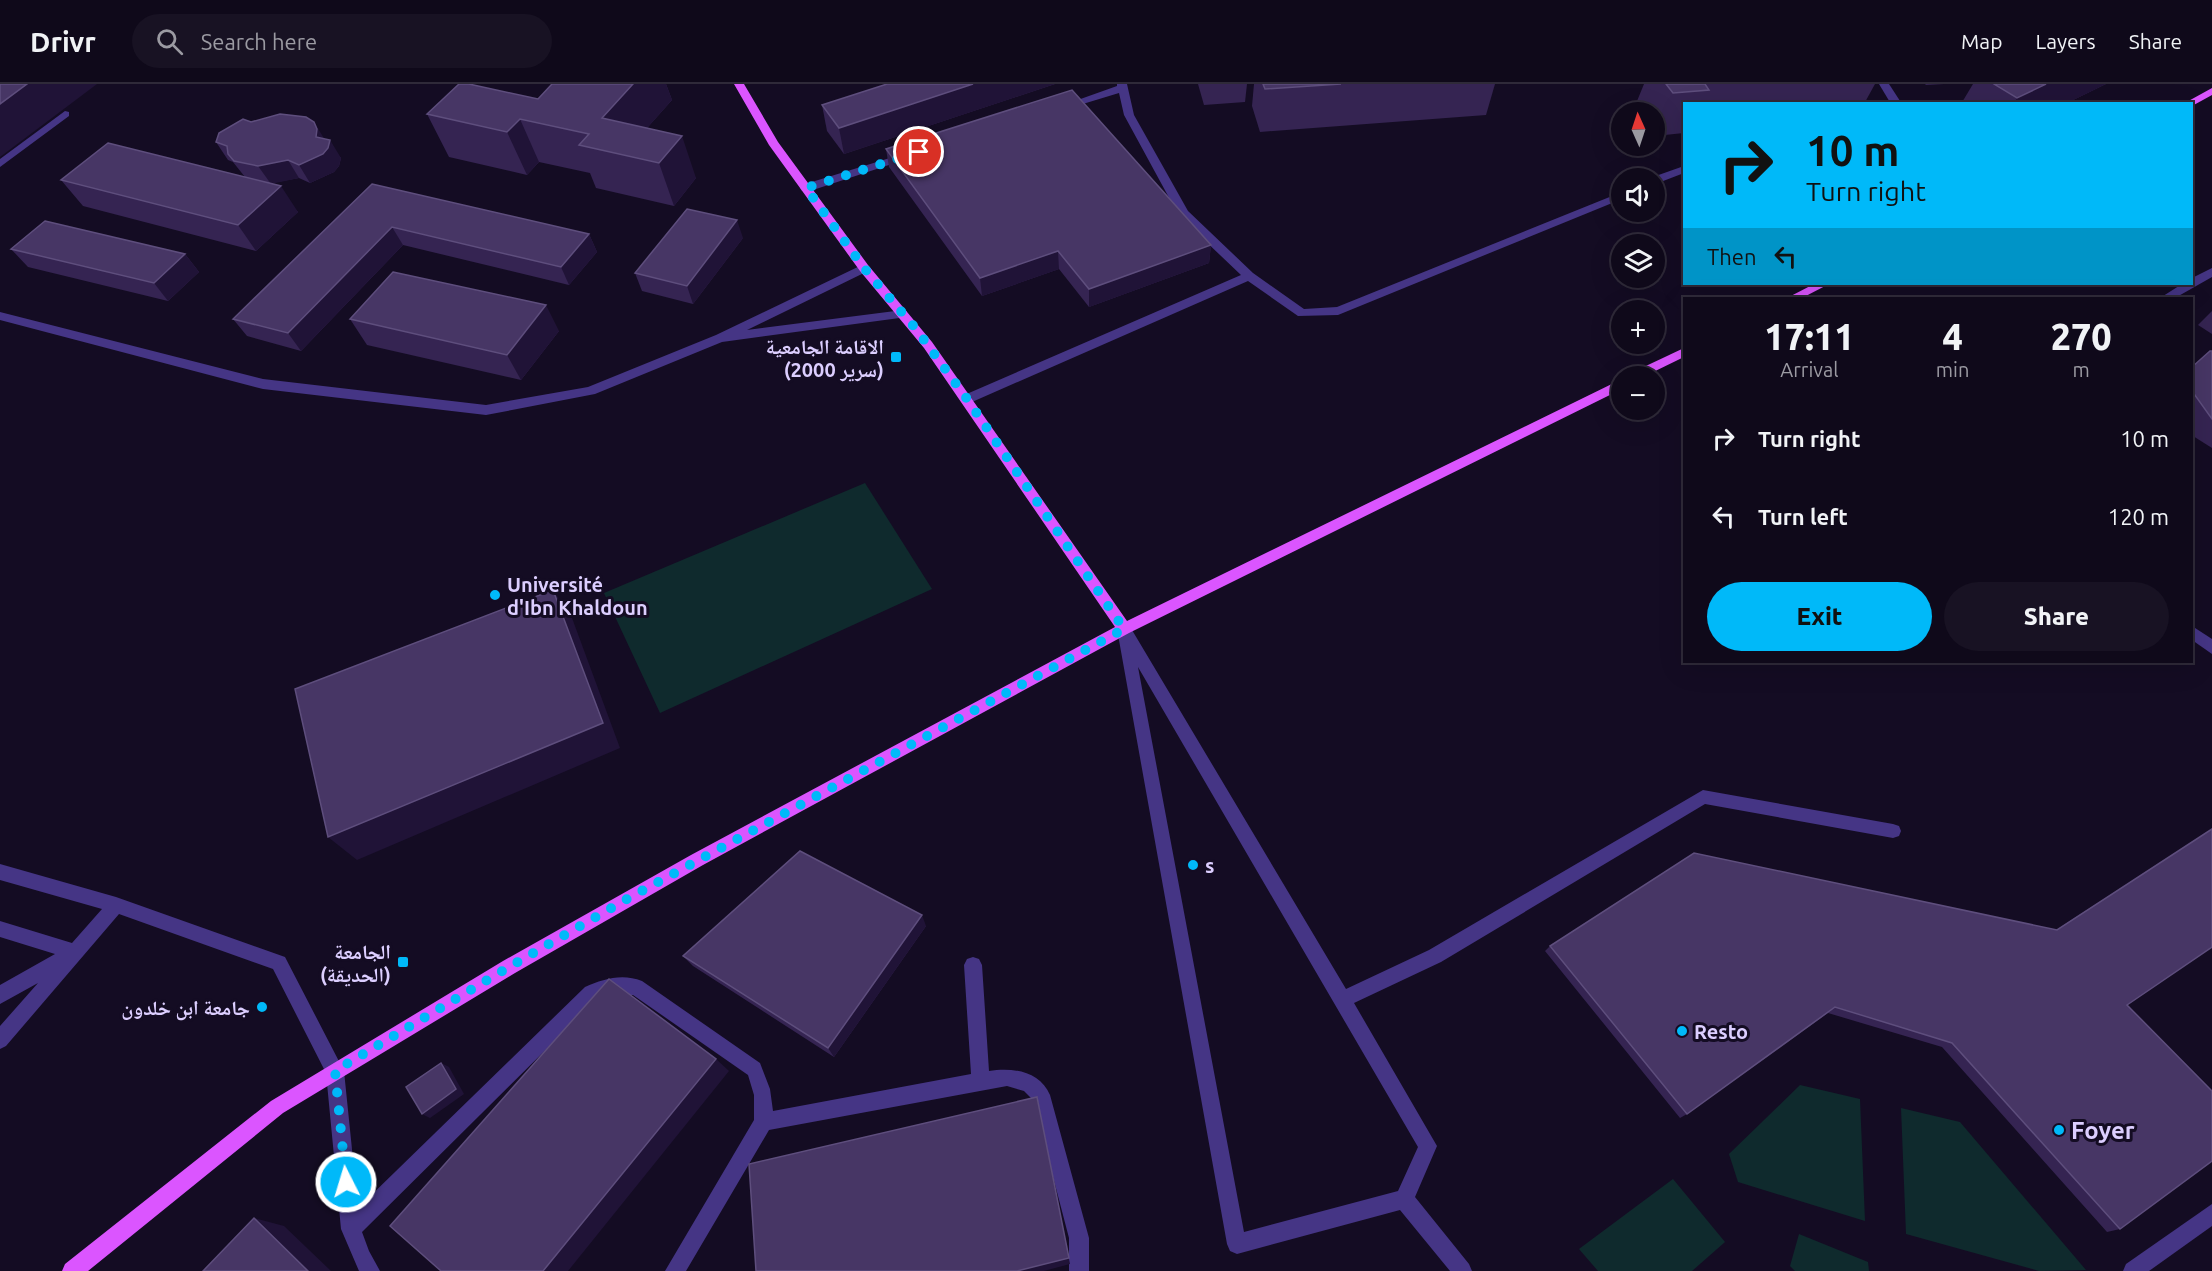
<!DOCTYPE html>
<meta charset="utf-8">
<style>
body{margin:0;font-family:Ubuntu,"Noto Naskh Arabic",sans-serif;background:#181223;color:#f1f3f6;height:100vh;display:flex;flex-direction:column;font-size:22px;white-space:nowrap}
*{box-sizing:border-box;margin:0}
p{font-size:20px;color:#9b9aa2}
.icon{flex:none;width:33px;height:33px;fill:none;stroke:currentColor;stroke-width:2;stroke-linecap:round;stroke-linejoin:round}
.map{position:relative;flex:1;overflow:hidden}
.panel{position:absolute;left:1683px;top:213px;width:510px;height:366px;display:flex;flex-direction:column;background:#0f091a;border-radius:0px;box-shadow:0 6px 24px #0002,0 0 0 2px #2f2a39}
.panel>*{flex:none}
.hud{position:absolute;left:1683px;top:18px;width:510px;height:183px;border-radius:0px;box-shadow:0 6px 24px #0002,0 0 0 2px #2f2a39;background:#00b9f9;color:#111;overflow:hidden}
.needle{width:39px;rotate:357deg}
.fabs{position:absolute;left:1611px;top:18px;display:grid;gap:12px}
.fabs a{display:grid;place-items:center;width:54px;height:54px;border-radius:50%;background:#0f091a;box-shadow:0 6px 24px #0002,0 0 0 2px #2f2a39;font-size:30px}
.pin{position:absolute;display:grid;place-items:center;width:51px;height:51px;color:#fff;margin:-26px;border:3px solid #fff;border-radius:50%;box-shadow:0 2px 6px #0007}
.me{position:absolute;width:66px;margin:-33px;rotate:355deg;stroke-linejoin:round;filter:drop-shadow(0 0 4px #0008)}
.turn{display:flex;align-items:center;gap:21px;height:126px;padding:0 24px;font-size:27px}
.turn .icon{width:78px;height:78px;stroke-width:2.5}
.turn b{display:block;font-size:42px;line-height:51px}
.then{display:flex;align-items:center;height:57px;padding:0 24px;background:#0003;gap:12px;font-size:22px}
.eta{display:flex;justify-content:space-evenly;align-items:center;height:102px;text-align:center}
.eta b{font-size:36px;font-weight:800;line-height:42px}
.action{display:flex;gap:12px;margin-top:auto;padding:12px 24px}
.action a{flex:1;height:69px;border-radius:36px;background:#00b9f9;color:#111;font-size:24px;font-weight:800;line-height:69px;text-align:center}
.action a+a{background:#181223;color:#f1f3f6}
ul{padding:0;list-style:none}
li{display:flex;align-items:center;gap:18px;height:78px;padding:0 24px}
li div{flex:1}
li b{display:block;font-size:22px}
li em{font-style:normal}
header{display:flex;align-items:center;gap:36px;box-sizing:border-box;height:84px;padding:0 30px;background:#0f091a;border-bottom:2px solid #2f2a39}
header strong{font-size:28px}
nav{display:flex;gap:33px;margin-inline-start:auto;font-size:21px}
.search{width:420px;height:54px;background:#181223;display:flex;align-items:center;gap:15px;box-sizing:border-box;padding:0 21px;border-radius:33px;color:#9b9aa2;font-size:22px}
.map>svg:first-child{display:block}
.green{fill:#0f2a2d}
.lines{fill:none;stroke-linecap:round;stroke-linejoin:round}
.minor{fill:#453585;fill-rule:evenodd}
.major{fill:#db55ff;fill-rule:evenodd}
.wall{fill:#352452}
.shaded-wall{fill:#201337}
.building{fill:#473665;stroke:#5e4e7d;stroke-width:1.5}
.route{stroke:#00b9f9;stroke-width:10;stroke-dasharray:0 18}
.poi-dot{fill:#00b9f9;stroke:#140c23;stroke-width:2}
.labels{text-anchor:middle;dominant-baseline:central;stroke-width:6;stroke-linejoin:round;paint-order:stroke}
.poi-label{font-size:20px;font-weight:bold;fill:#dcceff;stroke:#140c23;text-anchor:end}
.near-poi-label{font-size:24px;font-weight:bold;fill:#dcceff;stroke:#140c23;text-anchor:start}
</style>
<header>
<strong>Drivr</strong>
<div class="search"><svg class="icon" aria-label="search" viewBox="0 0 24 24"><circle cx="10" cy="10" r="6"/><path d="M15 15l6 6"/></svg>Search here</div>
<nav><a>Map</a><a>Layers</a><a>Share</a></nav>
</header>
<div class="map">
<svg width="2212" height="1187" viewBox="0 0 2212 1187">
<rect width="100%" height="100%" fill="#140c23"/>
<g class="green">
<polygon points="865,399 932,505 660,629 604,509"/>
<polygon points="1800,1001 1860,1015 1865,1137 1738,1098 1729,1070"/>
<polygon points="1901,1024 1960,1038 2086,1186 2039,1187 1906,1150"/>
<polygon points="1673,1095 1725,1158 1692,1187 1598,1187 1579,1165"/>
<polygon points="1799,1150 1868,1178 1869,1187 1795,1187 1790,1182"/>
</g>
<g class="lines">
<g class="minor">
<polygon points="1117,0 1127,0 1134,31 1188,127 1253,189 1304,225 1337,223 1622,108 1622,115 1338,231 1298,232 1248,197 972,318 962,318 961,315 962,312 1241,191 1179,132 1124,31 1119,9 1063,26 1058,23 1117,2"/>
<polygon points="1879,0 1889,0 1902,20 1891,20"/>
<polygon points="65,27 69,28 69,32 0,83 0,75"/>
<polygon points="906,69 911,72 910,74 810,107 802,107 800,104 802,101"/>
<polygon points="1684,82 1684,89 1658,99 1654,100 1654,94 1650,94"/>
<polygon points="864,180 870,184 868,187 747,246 903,226 907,227 907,233 722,258 595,310 486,331 263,305 0,236 0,228 263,295 486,321 588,303 716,251"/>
<polygon points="2212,184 2212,193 2175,214 2160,214 2182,200 2192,200 2192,194"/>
<path d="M1124,539L1129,541L1346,905L1429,866L1703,706L1893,740L1899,742L1901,747L1899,752L1893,754L1705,720L1441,878L1354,919L1437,1062L1415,1113L1469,1180L1472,1187H1450L1400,1126L1237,1170L1230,1167L1227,1160L1117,545L1119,541ZM1138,583L1418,1063L1398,1107L1244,1148Z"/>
<polygon points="2192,542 2212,555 2212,570 2192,556"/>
<path d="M0,780L116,813L285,873L344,987L358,1124L585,903C603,895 622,889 642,897L760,979L770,1005L773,1027L971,990L964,881L967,875L973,873L979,875L982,881L989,987C1012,983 1040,987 1050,1011L1089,1154V1187H1069V1154L1033,1016L1024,1007L1007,1002L769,1046L686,1187H665L754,1036V1011L748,991L633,911H613L597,915L362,1148L369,1167L380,1187H359L341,1145L326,989L273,885L119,830L6,962L0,965V942L38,899L0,920V901L55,870L0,853V837L72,859L102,825L0,796Z"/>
<polygon points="2212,1120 2212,1142 2149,1187 2123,1187 2126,1180"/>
</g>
<g class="major">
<polygon points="734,0 744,0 778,58 868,181 932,258 1127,537 1622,295 1622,305 1129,549 703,781 515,889 283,1029 88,1187 62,1187 65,1180 271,1017 503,877 691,771 1115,543 924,264 860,187 769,61"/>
<polygon points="2212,4 2212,11 2192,22 2192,20 2183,20"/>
<polygon points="1814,200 1829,200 1802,214 1787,214"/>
<polygon points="1684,264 1684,273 1645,292 1629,292 1631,289"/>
</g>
</g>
<g class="wall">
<polygon points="552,0 666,0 672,16 647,44 696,94 674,122 596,104 590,89 539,78 527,91 449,73 427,30 538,15"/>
<polygon points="887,0 1055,0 844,70 827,47 822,21"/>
<polygon points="1198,0 1247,0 1245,18 1204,21"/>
<polygon points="1254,0 1495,0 1486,31 1260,48 1252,22"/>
<polygon points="1644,0 1875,0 1864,20 1684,20 1684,49 1655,52 1654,28 1639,28 1635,22"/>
<polygon points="1925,0 1944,0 1926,1"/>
<polygon points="1973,0 2106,0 2065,20 1961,20"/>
<polygon points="324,55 341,74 339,82 334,88 310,99 299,94 272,99 298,128 256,167 83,122 61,96 245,93 233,78 228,76 216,58"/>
<polygon points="886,65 1211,161 1209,179 1089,223 1059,185 982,212 889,83"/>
<polygon points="372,100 589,150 597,168 569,201 403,161 301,267 247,252 233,235"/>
<polygon points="743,154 693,220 642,207 635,189"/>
<polygon points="11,165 185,170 199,188 168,217 28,183"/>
<polygon points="2212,227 2212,250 2198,241"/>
<polygon points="350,235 559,247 521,296 367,261"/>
<polygon points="2212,267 2212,364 2193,352 2192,350 2192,283"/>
<polygon points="2212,745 2127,921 2120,1145 2107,1148 1942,963 1828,929 1687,1030 1680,1034 1545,867 1550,862 2056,846"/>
<polygon points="926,842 834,973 693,882 683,872"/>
</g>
<g class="shaded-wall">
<polygon points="27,0 97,0 0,73 0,20"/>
<polygon points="633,0 666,0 672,16 623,71 602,34"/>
<polygon points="973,0 1055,0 844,70 839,44"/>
<polygon points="2046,0 2106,0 2065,20 2013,20 2017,14"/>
<polygon points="520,35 539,78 527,91 507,48"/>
<polygon points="314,38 325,56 330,56 341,74 339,82 334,88 310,99 299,81 316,53"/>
<polygon points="682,52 696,94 674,122 659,79"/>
<polygon points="288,76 299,94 271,100 258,82"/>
<polygon points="281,102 298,128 256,167 238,141"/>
<polygon points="737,136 743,154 693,220 687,202"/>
<polygon points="392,143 403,161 301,267 288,249"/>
<polygon points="589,150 597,168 569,201 561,183"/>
<polygon points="1211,161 1209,179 1089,223 1089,205"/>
<polygon points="1058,167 1059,185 982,212 980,194"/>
<polygon points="185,170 199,188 168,217 154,199"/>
<polygon points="546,221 559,247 521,296 507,271"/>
<polygon points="553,506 572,534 620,664 357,776 328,753"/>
<polygon points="922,831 926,842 834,973 828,964"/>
<polygon points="716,975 729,987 568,1187 543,1187"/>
<polygon points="441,979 449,983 464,1010 430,1034 422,1030"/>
<polygon points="1037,1013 1070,1180 1044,1187 1017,1187"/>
<polygon points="254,1134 284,1142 331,1187 308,1187"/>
</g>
<g class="building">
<polygon points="0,0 27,0 0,20"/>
<polygon points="459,0 469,0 538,15 552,0 633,0 602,34 682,52 659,79 579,61 589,50 520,35 507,48 427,30"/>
<polygon points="887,0 973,0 839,44 822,21"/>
<polygon points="1263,0 1341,0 1265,5"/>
<polygon points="1666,0 1705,0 1709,6 1673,9"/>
<polygon points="1994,0 2046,0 2017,14"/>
<polygon points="1072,6 1211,161 1089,205 1058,167 980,194 886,65"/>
<polygon points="280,30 306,33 314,38 317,45 316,53 330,56 328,64 323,70 299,81 288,76 258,82 234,77 228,70 227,62 216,58 219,49 243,35 251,38"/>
<polygon points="108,59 281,102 238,141 61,96"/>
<polygon points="372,100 589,150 561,183 392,143 288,249 233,235"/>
<polygon points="687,125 737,136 687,202 635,189"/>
<polygon points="45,137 185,170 154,199 11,165"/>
<polygon points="393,188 546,221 507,271 350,235"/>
<polygon points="2210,267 2212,267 2212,335 2192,307 2192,283"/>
<polygon points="553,506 603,639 328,753 295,605"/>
<polygon points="2212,745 2212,863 2127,921 2212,1007 2212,1077 2120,1145 1952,959 1835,923 1687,1030 1550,862 1694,769 2057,846"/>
<polygon points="800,767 922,831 828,964 683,872"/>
<polygon points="609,895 716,975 543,1187 441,1187 390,1142"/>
<polygon points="441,979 456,1005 422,1030 406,1003"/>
<polygon points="1037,1013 1069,1174 1017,1187 756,1187 749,1080"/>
<polygon points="254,1134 308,1187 203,1187"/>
</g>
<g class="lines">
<polyline class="route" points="346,1098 335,987 509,883 627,815 1124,545 967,315 916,245 864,184 806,104 919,68"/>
</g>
<g class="poi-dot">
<rect x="890" y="267" width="12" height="12" rx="3"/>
<circle cx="495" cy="511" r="6"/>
<circle cx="1193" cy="781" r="6"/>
<rect x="397" y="872" width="12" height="12" rx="3"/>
<circle cx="262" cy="923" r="6"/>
<circle cx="1682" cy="947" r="6"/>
<circle cx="2059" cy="1046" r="6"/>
</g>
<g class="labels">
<g class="poi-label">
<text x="884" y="262">الاقامة الجامعية<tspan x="884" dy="23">(2000 سرير)</tspan></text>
<text x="507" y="500" text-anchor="start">Université<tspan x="507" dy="23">d'Ibn Khaldoun</tspan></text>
<text x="1205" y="781" text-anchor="start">s</text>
<text x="391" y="867">الجامعة<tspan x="391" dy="23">(الحديقة)</tspan></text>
<text x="250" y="923">جامعة ابن خلدون</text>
<text x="1694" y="947" text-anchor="start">Resto</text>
</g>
<g class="near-poi-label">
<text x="2071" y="1046">Foyer</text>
</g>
</g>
</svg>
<div class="fabs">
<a><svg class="needle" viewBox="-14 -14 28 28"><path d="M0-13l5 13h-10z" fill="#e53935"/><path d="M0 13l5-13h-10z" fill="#9b9aa2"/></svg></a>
<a><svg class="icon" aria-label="sound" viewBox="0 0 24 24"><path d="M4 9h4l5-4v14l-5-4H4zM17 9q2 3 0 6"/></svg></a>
<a><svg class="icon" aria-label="layers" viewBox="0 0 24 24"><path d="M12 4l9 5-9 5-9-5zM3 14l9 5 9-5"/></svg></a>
<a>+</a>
<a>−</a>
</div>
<div class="pin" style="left:919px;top:68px;background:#d93025"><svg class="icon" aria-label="arrive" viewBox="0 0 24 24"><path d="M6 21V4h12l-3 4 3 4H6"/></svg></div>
<svg class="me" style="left:346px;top:1098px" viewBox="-20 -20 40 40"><circle r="17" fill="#00b9f9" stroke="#fff" stroke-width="3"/><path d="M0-11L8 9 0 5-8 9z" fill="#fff"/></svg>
<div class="hud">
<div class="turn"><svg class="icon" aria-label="right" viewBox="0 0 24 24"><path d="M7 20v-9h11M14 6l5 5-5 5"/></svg><div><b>10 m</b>Turn right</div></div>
<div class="then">Then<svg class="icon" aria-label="left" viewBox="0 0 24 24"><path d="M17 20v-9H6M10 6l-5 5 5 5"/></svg></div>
</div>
<section class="panel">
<div class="eta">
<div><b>17:11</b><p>Arrival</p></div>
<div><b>4</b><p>min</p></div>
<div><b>270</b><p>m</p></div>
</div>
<ul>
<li><svg class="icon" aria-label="right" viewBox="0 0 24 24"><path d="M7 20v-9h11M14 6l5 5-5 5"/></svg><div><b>Turn right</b></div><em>10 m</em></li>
<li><svg class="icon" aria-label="left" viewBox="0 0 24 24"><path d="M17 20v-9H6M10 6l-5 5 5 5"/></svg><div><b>Turn left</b></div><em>120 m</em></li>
</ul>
<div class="action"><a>Exit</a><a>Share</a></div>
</section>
</div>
